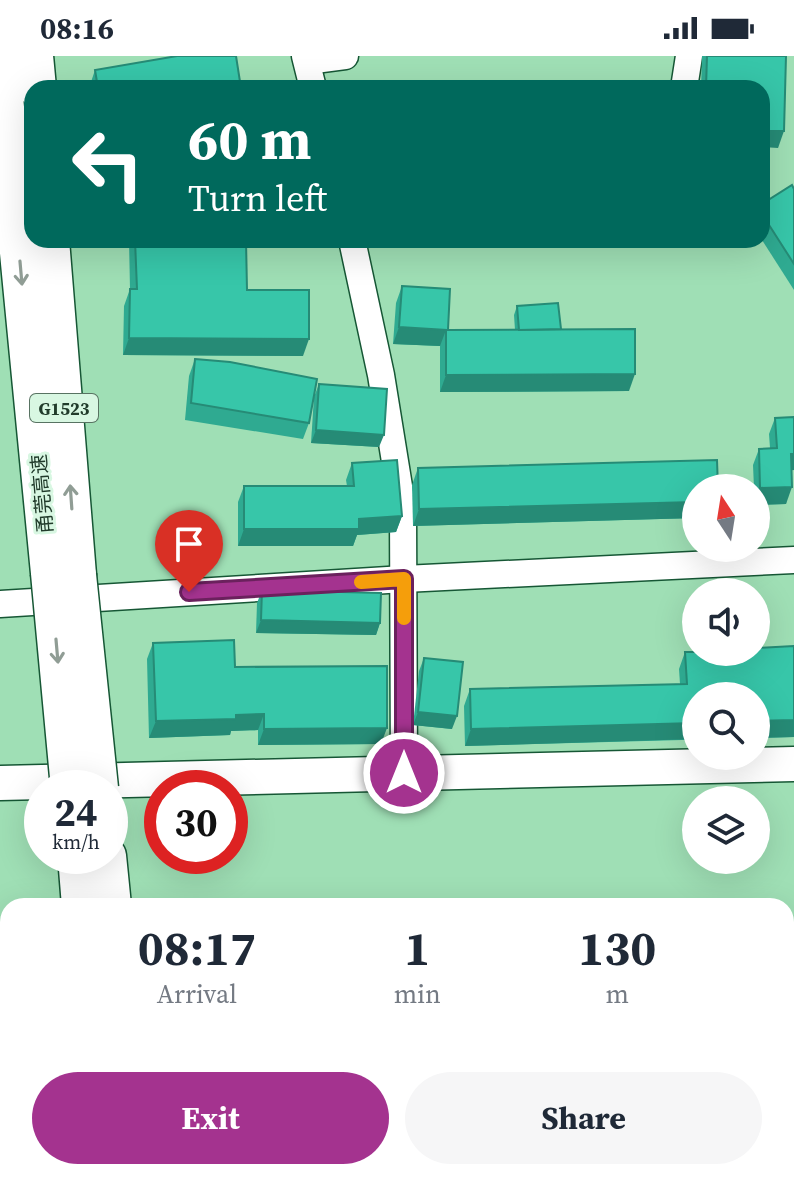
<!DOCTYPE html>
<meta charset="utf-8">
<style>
body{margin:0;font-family:"Source Serif 4","Noto Sans SC",serif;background:#f6f6f7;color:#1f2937;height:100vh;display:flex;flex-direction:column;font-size:30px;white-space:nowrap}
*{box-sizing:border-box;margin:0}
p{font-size:26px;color:#747a83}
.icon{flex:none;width:44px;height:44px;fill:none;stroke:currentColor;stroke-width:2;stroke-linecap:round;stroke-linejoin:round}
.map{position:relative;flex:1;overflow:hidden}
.side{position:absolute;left:0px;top:842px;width:794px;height:282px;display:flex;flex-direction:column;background:#fff;border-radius:24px 24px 0 0;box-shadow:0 8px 32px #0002}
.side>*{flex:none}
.top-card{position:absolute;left:24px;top:24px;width:746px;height:168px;border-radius:24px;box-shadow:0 8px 32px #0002;background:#00695c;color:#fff;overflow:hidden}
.needle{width:52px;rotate:348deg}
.fabs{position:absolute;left:682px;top:418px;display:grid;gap:16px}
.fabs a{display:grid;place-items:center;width:88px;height:88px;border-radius:50%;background:#fff;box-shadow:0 8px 32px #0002;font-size:40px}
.speed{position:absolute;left:24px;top:714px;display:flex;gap:16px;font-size:40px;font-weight:700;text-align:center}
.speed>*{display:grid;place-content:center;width:104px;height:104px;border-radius:50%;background:#fff;box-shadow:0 8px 32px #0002;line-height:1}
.speed small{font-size:20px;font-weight:400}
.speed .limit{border:12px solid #d22;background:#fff;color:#111}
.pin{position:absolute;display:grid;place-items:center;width:68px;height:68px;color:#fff;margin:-82px -34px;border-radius:50% 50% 50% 0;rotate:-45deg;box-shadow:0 0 8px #0007}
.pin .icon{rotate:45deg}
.me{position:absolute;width:88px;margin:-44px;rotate:0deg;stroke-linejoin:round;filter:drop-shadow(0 0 6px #0008)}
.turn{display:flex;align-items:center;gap:28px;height:168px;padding:0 32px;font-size:36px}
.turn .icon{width:104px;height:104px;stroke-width:2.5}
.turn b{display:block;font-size:56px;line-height:68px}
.eta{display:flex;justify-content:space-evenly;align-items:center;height:136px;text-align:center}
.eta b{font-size:48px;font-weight:700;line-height:56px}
.action{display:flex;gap:16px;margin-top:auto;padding:16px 32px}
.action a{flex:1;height:92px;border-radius:48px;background:#a4338f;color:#fff;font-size:32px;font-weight:700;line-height:92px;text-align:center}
.action a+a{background:#f6f6f7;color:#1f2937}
.status{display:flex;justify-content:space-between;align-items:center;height:56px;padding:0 40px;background:#fff;direction:ltr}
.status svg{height:22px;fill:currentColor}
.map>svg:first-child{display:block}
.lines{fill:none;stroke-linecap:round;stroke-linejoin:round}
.minor-casing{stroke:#165735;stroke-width:29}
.major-casing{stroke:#165735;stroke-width:37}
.highway-casing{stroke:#165735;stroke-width:41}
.minor{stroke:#fff;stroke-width:26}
.major{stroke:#fff;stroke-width:34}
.highway{stroke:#fff;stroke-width:38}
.highway-bridge-casing{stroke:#165735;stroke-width:41;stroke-linecap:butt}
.highway-bridge{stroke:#fff;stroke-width:38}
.wall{fill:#2faa91}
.shaded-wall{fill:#268b76}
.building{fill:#37c6a9;stroke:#268b76;stroke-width:2}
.oneway{stroke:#909d95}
.route-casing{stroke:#6b215d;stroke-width:20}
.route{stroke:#a4338f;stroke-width:14}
.slow{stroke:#f59e0b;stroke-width:14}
.labels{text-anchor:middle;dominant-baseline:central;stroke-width:6;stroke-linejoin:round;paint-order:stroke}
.shield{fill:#d8f7e2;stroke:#587362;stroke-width:2}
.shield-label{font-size:18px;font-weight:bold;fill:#213b2b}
.street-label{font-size:20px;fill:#213b2b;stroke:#d8f7e2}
</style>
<div class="status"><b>08:16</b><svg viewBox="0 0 49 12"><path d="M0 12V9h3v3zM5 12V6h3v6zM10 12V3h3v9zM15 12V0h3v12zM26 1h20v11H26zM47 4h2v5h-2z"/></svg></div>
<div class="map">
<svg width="794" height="1123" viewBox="0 0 794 1123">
<rect width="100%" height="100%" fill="#9fdfb5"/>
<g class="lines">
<g class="minor-casing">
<g id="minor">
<polyline points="305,0 313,32"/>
<polyline points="307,5 345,0"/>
<polyline points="684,32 689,0"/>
<polyline points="352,184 381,319 403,455 404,717"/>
<polyline points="0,548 404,523 794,504"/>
</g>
</g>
<g class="major-casing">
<polyline id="major" points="0,727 794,708"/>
</g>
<g class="highway-casing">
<g id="highway">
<polyline points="0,0 50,517"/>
<polyline points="34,0 37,32"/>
<polyline points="50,184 77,519"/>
<polyline points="77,800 81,850"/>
<polyline points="107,800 112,850"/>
<polyline points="106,1116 107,1123"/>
<polyline points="138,1116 139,1123"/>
</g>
</g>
<use href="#minor" class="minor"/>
<use href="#major" class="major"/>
<use href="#highway" class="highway"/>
<g class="highway-bridge-casing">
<g id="highway-bridge">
<polyline points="50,517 70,732"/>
<polyline points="77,519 99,732"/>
</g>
</g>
<use href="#highway-bridge" class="highway-bridge"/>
</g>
<g class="wall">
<polygon points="702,0 786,0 778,92 762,32 701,32"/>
<polygon points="95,14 241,32 89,32"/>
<polygon points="794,133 794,234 762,184 762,148"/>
<polygon points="129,184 246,184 247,234 303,300 123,299 124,250 130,233"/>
<polygon points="402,230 448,274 515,274 514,259 517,250 561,273 629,335 440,336 440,290 393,288 396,247"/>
<polygon points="195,303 309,367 303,383 185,364 189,320"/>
<polygon points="319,328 379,391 311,387 314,341"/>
<polygon points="794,361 794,414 792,414 786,448 756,449 756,432 754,432 753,409 759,393 770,392 769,378 775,362"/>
<polygon points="352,407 402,460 396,476 357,479 353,490 238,490 238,446 244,430 347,430 346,424"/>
<polygon points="418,412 696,432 696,462 413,470 412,429"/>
<polygon points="262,534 380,567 376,579 256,577 257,547"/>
<polygon points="153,587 235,611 381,688 258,689 258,674 231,675 230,679 149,682 147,603"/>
<polygon points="685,596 794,681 465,690 464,650 470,633 680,628 679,613"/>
<polygon points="424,602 452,673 413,669 419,615"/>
</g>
<g class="shaded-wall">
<polygon points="762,75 784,75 778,92 762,91"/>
<polygon points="399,271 446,274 440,290 393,288"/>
<polygon points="129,282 309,283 303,300 123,299"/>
<polygon points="635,318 629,335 440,336 446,319"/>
<polygon points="316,374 384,379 379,391 311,387"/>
<polygon points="791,398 794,398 794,414 785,415"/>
<polygon points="792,431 786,448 756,449 756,444 760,432"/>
<polygon points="696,446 696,462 413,470 419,453"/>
<polygon points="402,460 396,476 357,479 353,490 238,490 244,473"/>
<polygon points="261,564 380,567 376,579 256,577"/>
<polygon points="418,656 457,660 452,673 413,669"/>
<polygon points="264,658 258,674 231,675 230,679 149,682 156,665 236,659"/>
<polygon points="794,664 794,681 756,682 756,665"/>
<polygon points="696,667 696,683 465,690 471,673"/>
<polygon points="387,672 381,688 258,689 264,673"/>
</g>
<g class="building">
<polygon points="177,0 236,0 241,32 98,32 95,14"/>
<polygon points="707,0 786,0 784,75 762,75 762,32 706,32"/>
<polygon points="792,129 794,133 794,208 762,158 762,148"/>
<polygon points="135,184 246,184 247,234 309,234 309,283 129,282 130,233 137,233"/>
<polygon points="402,230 450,233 448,274 635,273 635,318 446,319 446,274 399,271"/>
<polygon points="558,247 561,273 519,274 517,250"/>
<polygon points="195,303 230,306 317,323 309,367 191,347"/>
<polygon points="319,328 387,333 384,379 316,374"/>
<polygon points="794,361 794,398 791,398 792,431 760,432 759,393 777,392 775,362"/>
<polygon points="397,404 402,460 359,463 359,473 244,473 244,430 354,430 352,407"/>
<polygon points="717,404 718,432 696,432 696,446 419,453 418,412"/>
<polygon points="262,534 381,537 380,567 261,564"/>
<polygon points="234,584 235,611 387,610 387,672 264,673 264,658 236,659 236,663 156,665 153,587"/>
<polygon points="794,590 794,664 756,665 756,640 696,640 696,667 471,673 470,633 687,628 685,596 756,596 756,592"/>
<polygon points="424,602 463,606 457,660 418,656"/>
</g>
<defs><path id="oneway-shaft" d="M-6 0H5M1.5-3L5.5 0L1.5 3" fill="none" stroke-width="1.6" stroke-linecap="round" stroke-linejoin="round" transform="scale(2)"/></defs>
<g class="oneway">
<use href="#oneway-shaft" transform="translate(21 217) rotate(85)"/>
<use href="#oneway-shaft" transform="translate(71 441) rotate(-94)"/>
<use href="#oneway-shaft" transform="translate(57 595) rotate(85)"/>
</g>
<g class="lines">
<g class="route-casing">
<polyline id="route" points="189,536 404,523 404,717"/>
</g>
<use href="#route" class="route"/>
<polyline class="slow" points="361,526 404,523 404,562"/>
</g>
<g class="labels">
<rect class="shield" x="30" y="338" width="68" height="28" rx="6"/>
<g class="shield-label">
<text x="64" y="352">G1523</text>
</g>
<g class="street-label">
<text transform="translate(42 438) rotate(-95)">甬莞高速</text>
</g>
</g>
</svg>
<div class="fabs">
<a><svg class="needle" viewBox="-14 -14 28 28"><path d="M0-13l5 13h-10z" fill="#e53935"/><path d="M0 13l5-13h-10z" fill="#747a83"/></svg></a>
<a><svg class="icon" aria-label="sound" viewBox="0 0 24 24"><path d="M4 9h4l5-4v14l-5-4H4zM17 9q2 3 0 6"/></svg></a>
<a><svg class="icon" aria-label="search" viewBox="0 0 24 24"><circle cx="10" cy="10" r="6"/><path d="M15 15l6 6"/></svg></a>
<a><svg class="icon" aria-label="layers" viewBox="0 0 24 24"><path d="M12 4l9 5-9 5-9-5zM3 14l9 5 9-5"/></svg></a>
</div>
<div class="speed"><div>24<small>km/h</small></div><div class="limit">30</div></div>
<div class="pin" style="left:189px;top:536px;background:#d93025"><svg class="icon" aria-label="arrive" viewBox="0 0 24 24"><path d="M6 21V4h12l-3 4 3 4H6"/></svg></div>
<svg class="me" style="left:404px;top:717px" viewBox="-20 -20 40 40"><circle r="17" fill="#a4338f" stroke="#fff" stroke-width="3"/><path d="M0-11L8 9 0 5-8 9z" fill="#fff"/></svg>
<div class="top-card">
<div class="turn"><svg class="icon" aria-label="left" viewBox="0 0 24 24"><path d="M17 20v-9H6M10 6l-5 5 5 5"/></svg><div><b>60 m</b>Turn left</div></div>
</div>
<section class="side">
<div class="eta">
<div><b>08:17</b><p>Arrival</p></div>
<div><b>1</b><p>min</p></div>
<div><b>130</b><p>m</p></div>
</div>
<div class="action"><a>Exit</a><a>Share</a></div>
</section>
</div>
